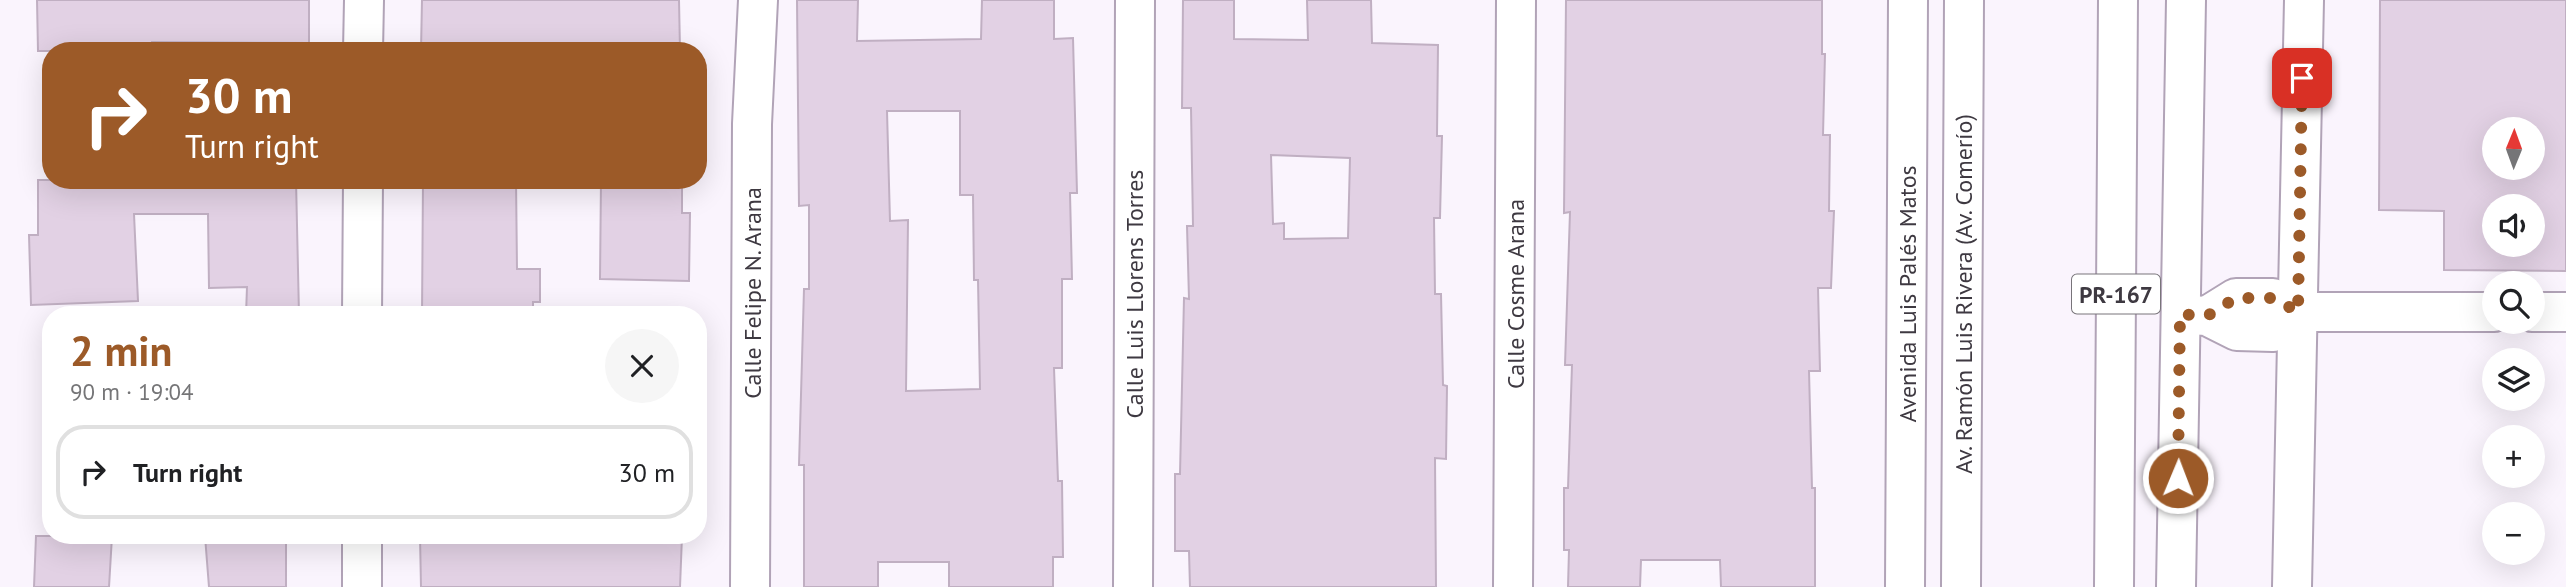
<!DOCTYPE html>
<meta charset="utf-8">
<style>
body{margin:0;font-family:"PT Sans",sans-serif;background:#f6f6f6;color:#202124;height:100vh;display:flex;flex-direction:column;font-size:26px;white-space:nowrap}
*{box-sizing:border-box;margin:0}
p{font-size:23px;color:#757577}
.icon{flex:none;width:38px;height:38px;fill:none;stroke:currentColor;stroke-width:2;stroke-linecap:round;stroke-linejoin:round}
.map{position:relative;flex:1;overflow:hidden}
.panel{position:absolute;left:42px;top:306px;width:665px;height:238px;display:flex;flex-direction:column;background:#fff;border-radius:28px;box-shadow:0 7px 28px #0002}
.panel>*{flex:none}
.guide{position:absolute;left:42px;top:42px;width:665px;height:147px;border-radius:28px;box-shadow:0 7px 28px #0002;background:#9c5a28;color:#fff;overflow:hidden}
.needle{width:46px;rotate:1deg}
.controls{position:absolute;left:2482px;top:117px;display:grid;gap:14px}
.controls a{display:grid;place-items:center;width:63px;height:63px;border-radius:50%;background:#fff;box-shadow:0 7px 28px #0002;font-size:35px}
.pin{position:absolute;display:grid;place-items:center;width:60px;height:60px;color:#fff;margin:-30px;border-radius:14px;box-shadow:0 4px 10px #0006}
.me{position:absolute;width:77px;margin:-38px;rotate:1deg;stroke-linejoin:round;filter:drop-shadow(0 0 5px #0008)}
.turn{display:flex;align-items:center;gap:24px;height:147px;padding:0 28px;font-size:32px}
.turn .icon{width:91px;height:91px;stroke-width:2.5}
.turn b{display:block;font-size:49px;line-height:60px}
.round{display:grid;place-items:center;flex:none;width:74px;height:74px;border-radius:37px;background:#f6f6f6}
.summary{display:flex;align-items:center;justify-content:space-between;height:119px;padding:0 28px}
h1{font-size:42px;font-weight:700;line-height:52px;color:#9c5a28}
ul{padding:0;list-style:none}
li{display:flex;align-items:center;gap:21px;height:94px;margin:0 14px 10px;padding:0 14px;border:4px solid #e0e0e0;border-radius:28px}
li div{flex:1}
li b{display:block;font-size:26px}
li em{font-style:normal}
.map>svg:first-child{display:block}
.building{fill:#e2d1e4;stroke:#c0afc2;stroke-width:2;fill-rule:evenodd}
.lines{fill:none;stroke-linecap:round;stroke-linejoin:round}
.minor-casing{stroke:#b1a3b7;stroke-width:42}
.major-casing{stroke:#b1a3b7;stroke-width:42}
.minor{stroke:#fff;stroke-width:38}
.major{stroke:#fff;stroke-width:38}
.route{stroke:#9c5a28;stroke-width:12;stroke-dasharray:0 21.6}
.labels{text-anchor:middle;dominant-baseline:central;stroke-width:5;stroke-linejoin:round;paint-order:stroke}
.shield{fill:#fff;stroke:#78747a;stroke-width:2}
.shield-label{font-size:23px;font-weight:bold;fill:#3e3941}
.street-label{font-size:24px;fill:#3e3941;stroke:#fff}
</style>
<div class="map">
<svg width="2566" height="587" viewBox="0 0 2566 587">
<rect width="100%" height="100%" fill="#faf4fd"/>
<g class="building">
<polygon points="37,0 309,0 309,43 152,42 151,51 38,51"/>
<polygon points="422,0 679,0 680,51 421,51"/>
<path d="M797,0H858L857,41L981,39L982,0H1054V39L1073,38L1077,193H1070L1072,279H1062V368H1054L1058,481H1062L1063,557H1053V587H949V562H878V587H804V465H799L804,289H809V205L799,206ZM887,111H960V195H973L974,280H978L980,389L906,391L908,220L890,221Z"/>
<path d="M1183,0H1234V39L1308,40L1307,0H1371L1372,43L1438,45L1437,136H1442L1440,218H1434L1435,294H1441L1443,385L1447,386L1446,459L1435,458L1436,587H1190L1189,551H1175V474H1180L1184,298L1189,299L1187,226H1193L1191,108H1182ZM1271,155L1350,158L1348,238L1284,239V223L1273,224Z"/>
<polygon points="1566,0 1822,0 1822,54 1825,54 1823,135 1830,135 1829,211 1834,211 1831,288 1818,288 1820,371 1809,371 1812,488 1815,488 1815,587 1721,587 1720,560 1641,560 1640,587 1568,587 1569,550 1564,550 1564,488 1568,488 1572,365 1565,365 1570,212 1564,213"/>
<path d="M2380,0H2566V271L2444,270V211L2379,210ZM2494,130H2532V168H2494ZM2494,206H2532V245H2494Z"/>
<polygon points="38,180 296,180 299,315 246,315 247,287 209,288 208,214 134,214 138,301 31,305 29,235 38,235"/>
<polygon points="423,180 516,180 517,269 540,269 540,302 533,302 533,315 422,315"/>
<polygon points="601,180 682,180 682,213 690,213 689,281 600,279"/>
<polygon points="36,536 112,536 109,587 34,587"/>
<polygon points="205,536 286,536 286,587 209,587"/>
<polygon points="420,536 682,536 680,587 421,587"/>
</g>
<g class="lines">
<g class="minor-casing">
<g id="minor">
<polyline points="363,51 364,0"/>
<polyline points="2532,312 2566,312"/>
<polyline points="362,315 363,180"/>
<polyline points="2188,315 2207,316 2237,331 2273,332 2297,312"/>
<polyline points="2207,316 2236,298 2273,298 2297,312 2494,312"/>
<polyline points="362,587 362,536"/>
<polyline points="750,587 752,124 758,0"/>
<polyline points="1133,587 1135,0"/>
<polyline points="1513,587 1516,0"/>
<polyline points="1905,587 1908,0"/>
<polyline points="2176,587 2186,0"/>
<polyline points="2292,587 2304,0"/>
</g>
</g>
<g class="major-casing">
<g id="major">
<polyline points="1961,587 1964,0"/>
<polyline points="2114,587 2118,0"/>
</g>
</g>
<use href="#minor" class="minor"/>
<use href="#major" class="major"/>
</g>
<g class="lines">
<polyline class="route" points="2178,478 2180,314 2207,316 2236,298 2273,298 2298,312 2302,78"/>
</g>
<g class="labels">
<rect class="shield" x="2072" y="274.5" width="88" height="39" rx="5"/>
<g class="shield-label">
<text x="2116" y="294">PR-167</text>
</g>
<g class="street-label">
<text transform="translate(752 293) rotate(-90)">Calle Felipe N. Arana</text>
<text transform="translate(1134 294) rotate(-90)">Calle Luis Llorens Torres</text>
<text transform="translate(1515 294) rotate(-90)">Calle Cosme Arana</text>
<text transform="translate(1907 294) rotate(-90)">Avenida Luis Palés Matos</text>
<text transform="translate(1963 294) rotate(-90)">Av. Ramón Luis Rivera (Av. Comerío)</text>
</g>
</g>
</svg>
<div class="controls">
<a><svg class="needle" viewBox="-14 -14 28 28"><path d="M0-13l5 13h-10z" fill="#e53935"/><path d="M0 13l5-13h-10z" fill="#757577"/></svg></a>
<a><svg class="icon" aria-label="sound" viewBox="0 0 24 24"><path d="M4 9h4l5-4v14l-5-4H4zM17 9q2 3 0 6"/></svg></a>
<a><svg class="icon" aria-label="search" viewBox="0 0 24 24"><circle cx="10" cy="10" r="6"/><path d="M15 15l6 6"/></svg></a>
<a><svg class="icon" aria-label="layers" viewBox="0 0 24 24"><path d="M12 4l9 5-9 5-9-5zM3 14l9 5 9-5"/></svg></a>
<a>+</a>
<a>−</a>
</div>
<div class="pin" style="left:2302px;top:78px;background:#d93025"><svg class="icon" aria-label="arrive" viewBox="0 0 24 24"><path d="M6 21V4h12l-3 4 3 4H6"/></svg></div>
<svg class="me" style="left:2178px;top:478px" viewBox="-20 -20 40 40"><circle r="17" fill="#9c5a28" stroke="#fff" stroke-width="3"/><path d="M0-11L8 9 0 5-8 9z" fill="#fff"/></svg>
<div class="guide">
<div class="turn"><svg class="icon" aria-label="right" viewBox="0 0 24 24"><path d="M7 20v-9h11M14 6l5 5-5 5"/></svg><div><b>30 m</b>Turn right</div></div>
</div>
<section class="panel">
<div class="summary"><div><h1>2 min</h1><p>90 m · 19:04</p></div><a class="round"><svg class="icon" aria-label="close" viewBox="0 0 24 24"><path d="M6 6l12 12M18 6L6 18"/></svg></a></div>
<ul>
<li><svg class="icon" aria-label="right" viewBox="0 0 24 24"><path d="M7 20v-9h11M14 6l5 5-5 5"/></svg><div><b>Turn right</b></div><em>30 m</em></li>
</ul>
</section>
</div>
